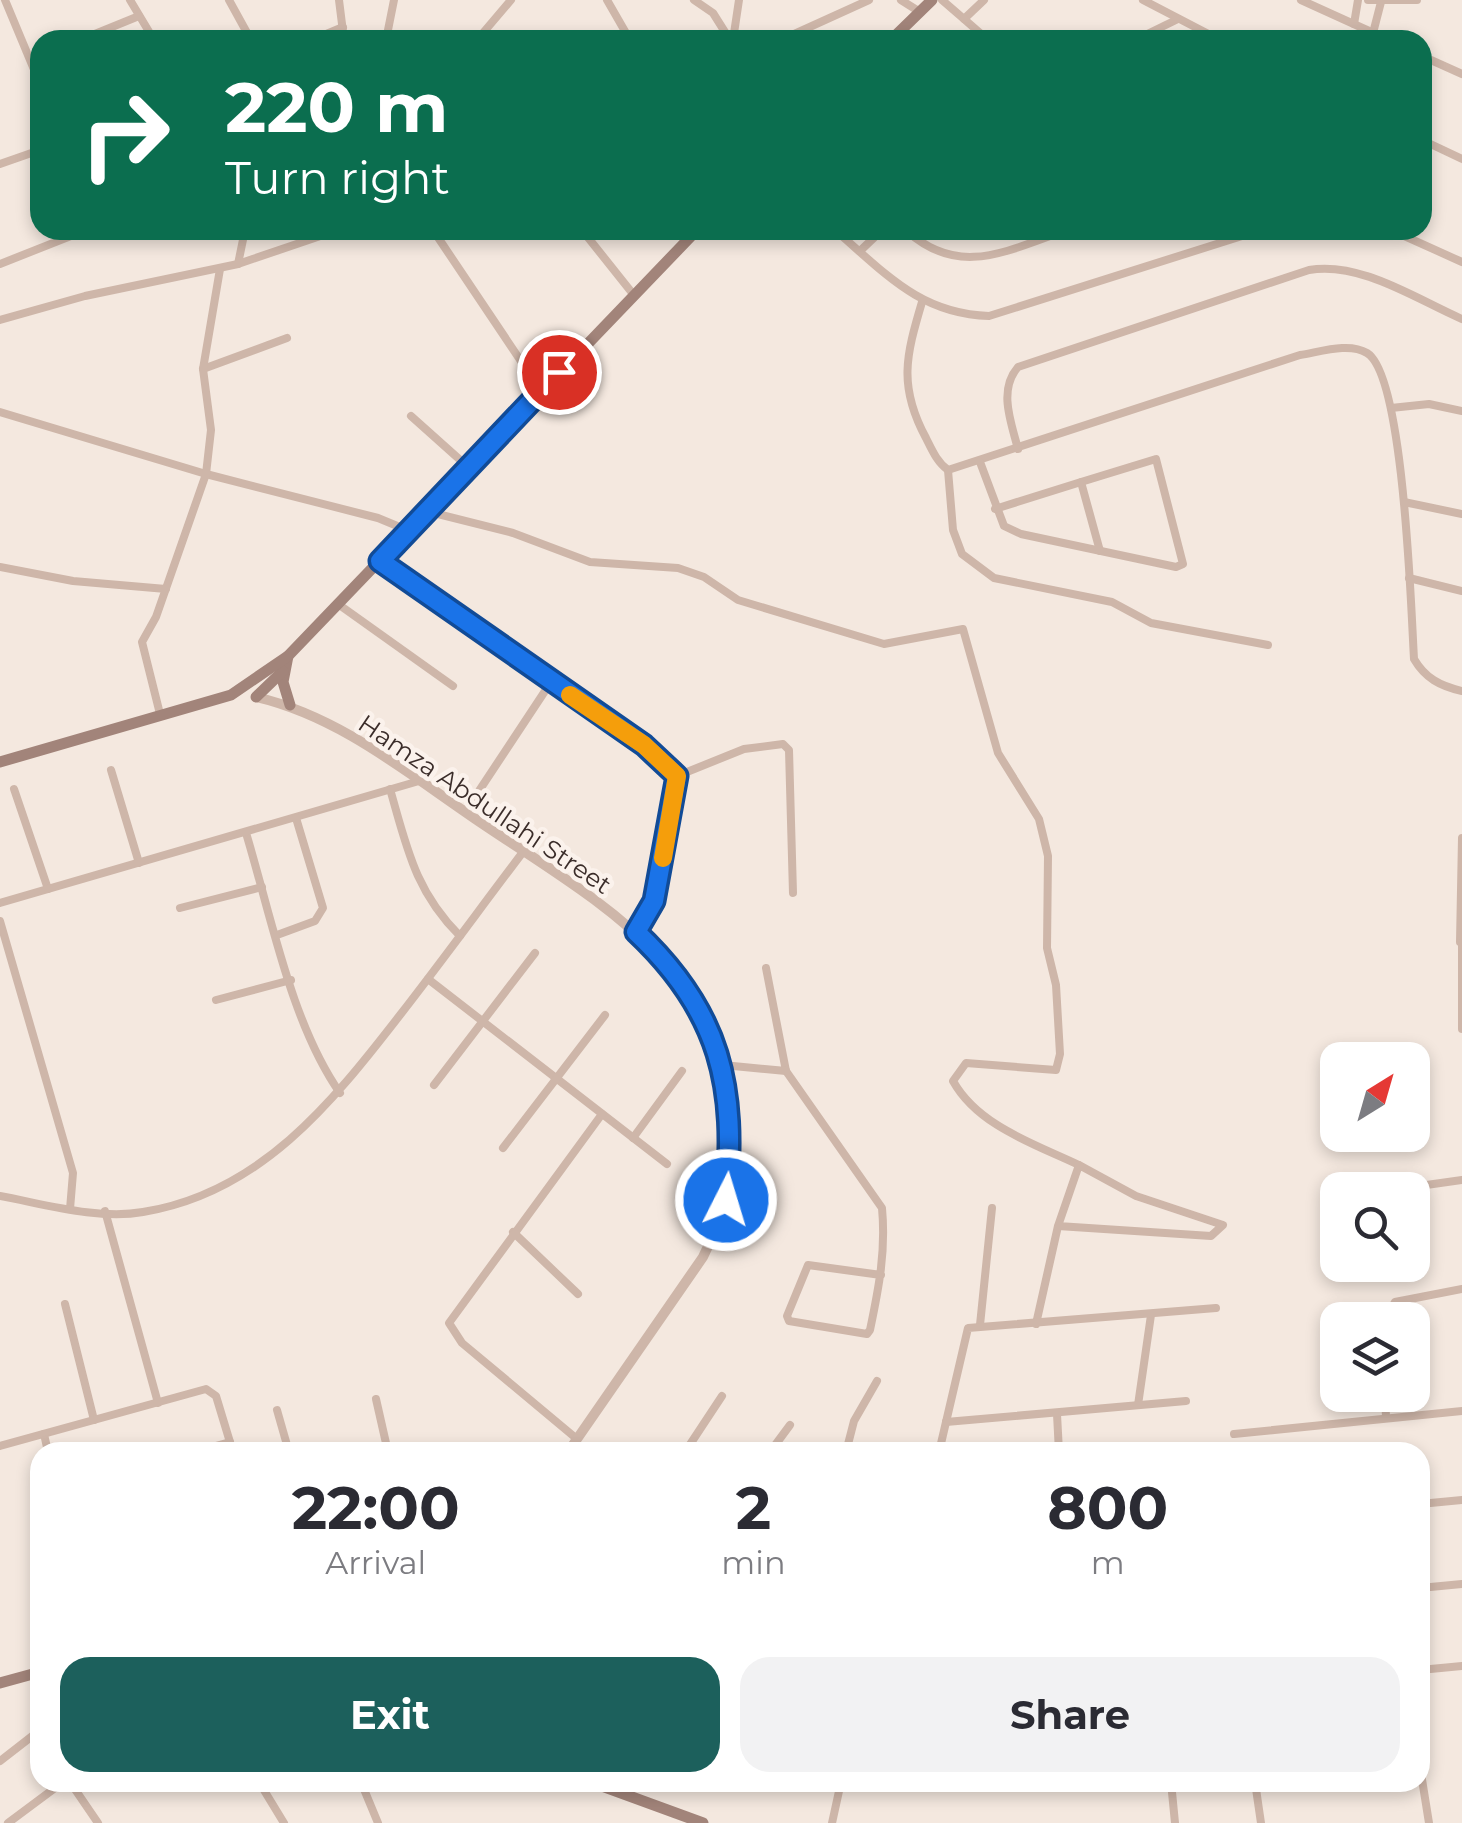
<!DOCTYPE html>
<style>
body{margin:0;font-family:Montserrat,sans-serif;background:#f2f2f3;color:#2b2b33;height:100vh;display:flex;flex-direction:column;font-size:38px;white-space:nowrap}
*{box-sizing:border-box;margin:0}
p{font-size:32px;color:#7c7c81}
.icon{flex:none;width:55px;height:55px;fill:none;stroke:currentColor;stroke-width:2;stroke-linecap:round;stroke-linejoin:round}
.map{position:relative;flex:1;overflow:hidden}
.sheet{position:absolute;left:30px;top:1442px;width:1400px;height:350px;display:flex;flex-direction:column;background:#fff;border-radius:30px;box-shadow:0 5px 15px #0003}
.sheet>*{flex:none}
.hud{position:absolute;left:30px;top:30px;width:1402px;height:210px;border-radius:30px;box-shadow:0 5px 15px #0003;background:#0b6e4f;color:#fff;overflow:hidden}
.needle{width:65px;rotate:37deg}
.buttons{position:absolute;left:1320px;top:1042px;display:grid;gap:20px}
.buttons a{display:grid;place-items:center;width:110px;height:110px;border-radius:20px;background:#fff;box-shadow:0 5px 15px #0003;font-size:50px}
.pin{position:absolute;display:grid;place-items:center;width:85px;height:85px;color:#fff;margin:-42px;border:5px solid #fff;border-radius:50%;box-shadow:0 2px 10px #0007}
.me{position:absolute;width:110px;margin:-55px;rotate:5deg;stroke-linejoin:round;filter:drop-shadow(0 0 8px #0008)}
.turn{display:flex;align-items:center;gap:35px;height:210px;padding:0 30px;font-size:45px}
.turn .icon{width:130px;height:130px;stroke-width:2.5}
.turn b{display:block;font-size:70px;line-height:85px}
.eta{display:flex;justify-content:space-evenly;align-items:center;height:170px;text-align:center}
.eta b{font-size:60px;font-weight:700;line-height:70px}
.primary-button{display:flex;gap:20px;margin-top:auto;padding:20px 30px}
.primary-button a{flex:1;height:115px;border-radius:30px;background:#1c605c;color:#fff;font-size:40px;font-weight:700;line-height:115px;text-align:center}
.primary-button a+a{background:#f2f2f3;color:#2b2b33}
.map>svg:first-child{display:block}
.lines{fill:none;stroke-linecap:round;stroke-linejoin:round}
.minor{stroke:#ceb6a9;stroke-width:8}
.tertiary{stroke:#ceb6a9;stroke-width:10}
.secondary{stroke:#a2847a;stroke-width:11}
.route-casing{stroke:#114b97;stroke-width:25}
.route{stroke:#1a73e8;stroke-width:18}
.slow{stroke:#f59e0b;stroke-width:18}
.labels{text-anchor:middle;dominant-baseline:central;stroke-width:9;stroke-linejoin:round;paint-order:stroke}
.street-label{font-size:25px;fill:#3b2d2a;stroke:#fbf2ec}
</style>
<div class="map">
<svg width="1462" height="1823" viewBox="0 0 1462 1823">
<rect width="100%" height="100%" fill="#f4e8df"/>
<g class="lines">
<g class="minor">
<polyline points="5,0 40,84"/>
<polyline points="130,0 154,40"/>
<polyline points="229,0 251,40"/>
<polyline points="339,0 344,40"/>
<polyline points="607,0 630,40"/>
<polyline points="694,0 713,13 730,40"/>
<polyline points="901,0 920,12"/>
<polyline points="942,0 964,19 984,0"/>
<polyline points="1143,0 1220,40"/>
<polyline points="1301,0 1389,40"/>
<polyline points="1368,0 1417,0"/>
<polyline points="964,19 988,40"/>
<polyline points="1354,24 1358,0"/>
<polyline points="1373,33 1381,2"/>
<polyline points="80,40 139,16"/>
<polyline points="312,40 343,27"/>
<polyline points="386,40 394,0"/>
<polyline points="477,40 511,0"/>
<polyline points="733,40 739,0"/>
<polyline points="781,40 869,0"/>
<polyline points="1135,40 1178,19"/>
<polyline points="1422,56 1462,74"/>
<polyline points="1422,140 1462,159"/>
<polyline points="0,164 40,150"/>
<polyline points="433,230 541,391"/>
<polyline points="582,230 633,294"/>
<path d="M835,230C885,273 920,314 989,316L1261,230"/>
<path d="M906,230C959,279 1008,250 1067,230"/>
<polyline points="1391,230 1462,262"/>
<polyline points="860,251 882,230"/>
<polyline points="0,264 86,230"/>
<polyline points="238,264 245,230"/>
<path d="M922,302C906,356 898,386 926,438C932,450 937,462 948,470L1300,355C1320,352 1349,342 1367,353C1404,375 1411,609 1414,659C1425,678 1440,686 1462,691"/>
<polyline points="0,320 85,296 238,264 338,230"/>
<polyline points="203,369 287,338"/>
<polyline points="1391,408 1429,404 1462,411"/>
<polyline points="0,412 206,474 378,518 407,530"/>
<polyline points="411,416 468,467"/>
<path d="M1018,449C1011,422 998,390 1018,367L1309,270C1360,261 1416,299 1462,319"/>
<polyline points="980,462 1004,526 1021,534 1176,567 1183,564 1156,459 1081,482"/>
<polyline points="948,470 953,530 962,554 994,578 1112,602 1151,623 1268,645"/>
<polyline points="1404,502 1462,514"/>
<polyline points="995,509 1081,482 1100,551"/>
<path d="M426,511L513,533L590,562L678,568L704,577L738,600L884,644L963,629L998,753L1039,819L1048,856L1047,948L1056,985L1060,1054L1056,1070L966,1063L953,1081C978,1126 1035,1144 1079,1165"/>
<polyline points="380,561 644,745 677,776"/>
<polyline points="0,567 73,581 166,589"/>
<polyline points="1409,578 1462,591"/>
<polyline points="338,604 453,686"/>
<polyline points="160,714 142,642 156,617 206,474 211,430 203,369 220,269"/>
<polyline points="111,770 139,863"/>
<polyline points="677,776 744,749 783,744 789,750 793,893"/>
<polyline points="14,789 48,889"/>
<path d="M390,789C407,848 415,891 460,936"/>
<polyline points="465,812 551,682"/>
<path d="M246,833C271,915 291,1023 340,1093"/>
<polyline points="0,903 419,781"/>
<polyline points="180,908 262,887"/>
<polyline points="0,921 73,1173 70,1209"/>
<polyline points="636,932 654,901 677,776"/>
<polyline points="277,935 315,921 323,908 296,818"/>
<polyline points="1460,942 1462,838"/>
<polyline points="1462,943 1462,1029"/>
<path d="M766,968L786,1071L882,1208C886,1251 879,1287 870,1330L867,1334L789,1321L787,1316L808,1265L881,1275"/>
<polyline points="428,979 667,1164"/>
<polyline points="216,1000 291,980"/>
<polyline points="723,1065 786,1071"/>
<polyline points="434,1085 535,953"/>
<polyline points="633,1138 682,1071"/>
<polyline points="503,1148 605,1015"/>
<polyline points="1391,1190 1462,1180"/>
<path d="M0,1196C44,1204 98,1220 143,1212C260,1193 331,1104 400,1015C442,961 482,906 523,852"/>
<polyline points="105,1211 158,1403"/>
<polyline points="513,1232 578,1294"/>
<polyline points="65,1304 94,1420"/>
<polyline points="1385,1320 1395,1302 1462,1289"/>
<polyline points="1036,1324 1058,1226 1079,1165 1136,1196 1223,1225 1211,1236 1058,1226"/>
<polyline points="980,1325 992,1208"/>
<polyline points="1385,1395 1386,1417"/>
<polyline points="376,1399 388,1452"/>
<polyline points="1138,1405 1151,1315"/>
<polyline points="277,1410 289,1452"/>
<polyline points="1057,1414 1059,1452"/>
<polyline points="946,1422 1186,1401"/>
<polyline points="44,1434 48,1452"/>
<polyline points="1234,1434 1462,1411"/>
<polyline points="577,1439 462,1343 449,1323 602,1114"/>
<polyline points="0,1446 206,1389 216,1396 233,1452"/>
<polyline points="194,1452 230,1442"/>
<polyline points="685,1452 722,1396"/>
<polyline points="770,1452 790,1425"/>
<polyline points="846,1452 854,1421 877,1381"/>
<polyline points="939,1452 968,1328 1216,1308"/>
<polyline points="1420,1504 1462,1500"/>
<polyline points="1420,1588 1462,1584"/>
<polyline points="1420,1670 1462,1666"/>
<polyline points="0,1761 40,1730"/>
<polyline points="1420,1767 1429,1823"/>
<polyline points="70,1782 98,1823"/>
<polyline points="259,1782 284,1823"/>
<polyline points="361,1782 378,1823"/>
<polyline points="1171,1782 1175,1823"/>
<polyline points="1255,1782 1261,1823"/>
<polyline points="8,1823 63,1782"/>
<polyline points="832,1823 841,1782"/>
</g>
<path class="tertiary" d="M256,697C338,716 405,771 474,818C591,898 725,964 730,1125C731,1173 725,1214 703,1257L568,1452"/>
<g class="secondary">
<polyline points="891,40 932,0"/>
<polyline points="288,656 283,682 290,705"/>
<polyline points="256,697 283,671"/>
<polyline points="0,762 231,695 288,656 697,230"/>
<polyline points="0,1683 40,1672"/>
<polyline points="591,1782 703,1823"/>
</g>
</g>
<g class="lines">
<g class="route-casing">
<path id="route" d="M559,372L380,561L644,745L677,776L654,901L636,932C721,1012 737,1087 726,1200"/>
</g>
<use href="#route" class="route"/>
<polyline class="slow" points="570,695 644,745 677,776 663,858"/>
</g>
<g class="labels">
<g class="street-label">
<text transform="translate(485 804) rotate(34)">Hamza Abdullahi Street</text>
</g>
</g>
</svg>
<div class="buttons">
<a><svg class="needle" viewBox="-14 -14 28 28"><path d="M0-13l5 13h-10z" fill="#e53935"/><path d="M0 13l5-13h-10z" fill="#7c7c81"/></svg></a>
<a><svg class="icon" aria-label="search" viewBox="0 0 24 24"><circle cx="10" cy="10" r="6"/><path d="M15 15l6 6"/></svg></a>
<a><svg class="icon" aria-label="layers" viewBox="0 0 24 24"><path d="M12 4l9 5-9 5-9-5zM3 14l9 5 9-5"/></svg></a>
</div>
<div class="pin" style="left:559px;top:372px;background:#d93025"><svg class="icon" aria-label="arrive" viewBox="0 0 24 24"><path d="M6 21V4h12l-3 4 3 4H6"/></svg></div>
<svg class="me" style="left:726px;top:1200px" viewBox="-20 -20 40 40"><circle r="17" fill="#1a73e8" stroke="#fff" stroke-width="3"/><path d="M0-11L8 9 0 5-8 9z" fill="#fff"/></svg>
<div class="hud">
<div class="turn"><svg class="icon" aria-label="right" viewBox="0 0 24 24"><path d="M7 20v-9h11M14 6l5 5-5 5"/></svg><div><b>220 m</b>Turn right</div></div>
</div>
<section class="sheet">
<div class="eta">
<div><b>22:00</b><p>Arrival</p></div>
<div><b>2</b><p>min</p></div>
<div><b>800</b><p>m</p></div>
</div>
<div class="primary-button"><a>Exit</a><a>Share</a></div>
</section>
</div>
